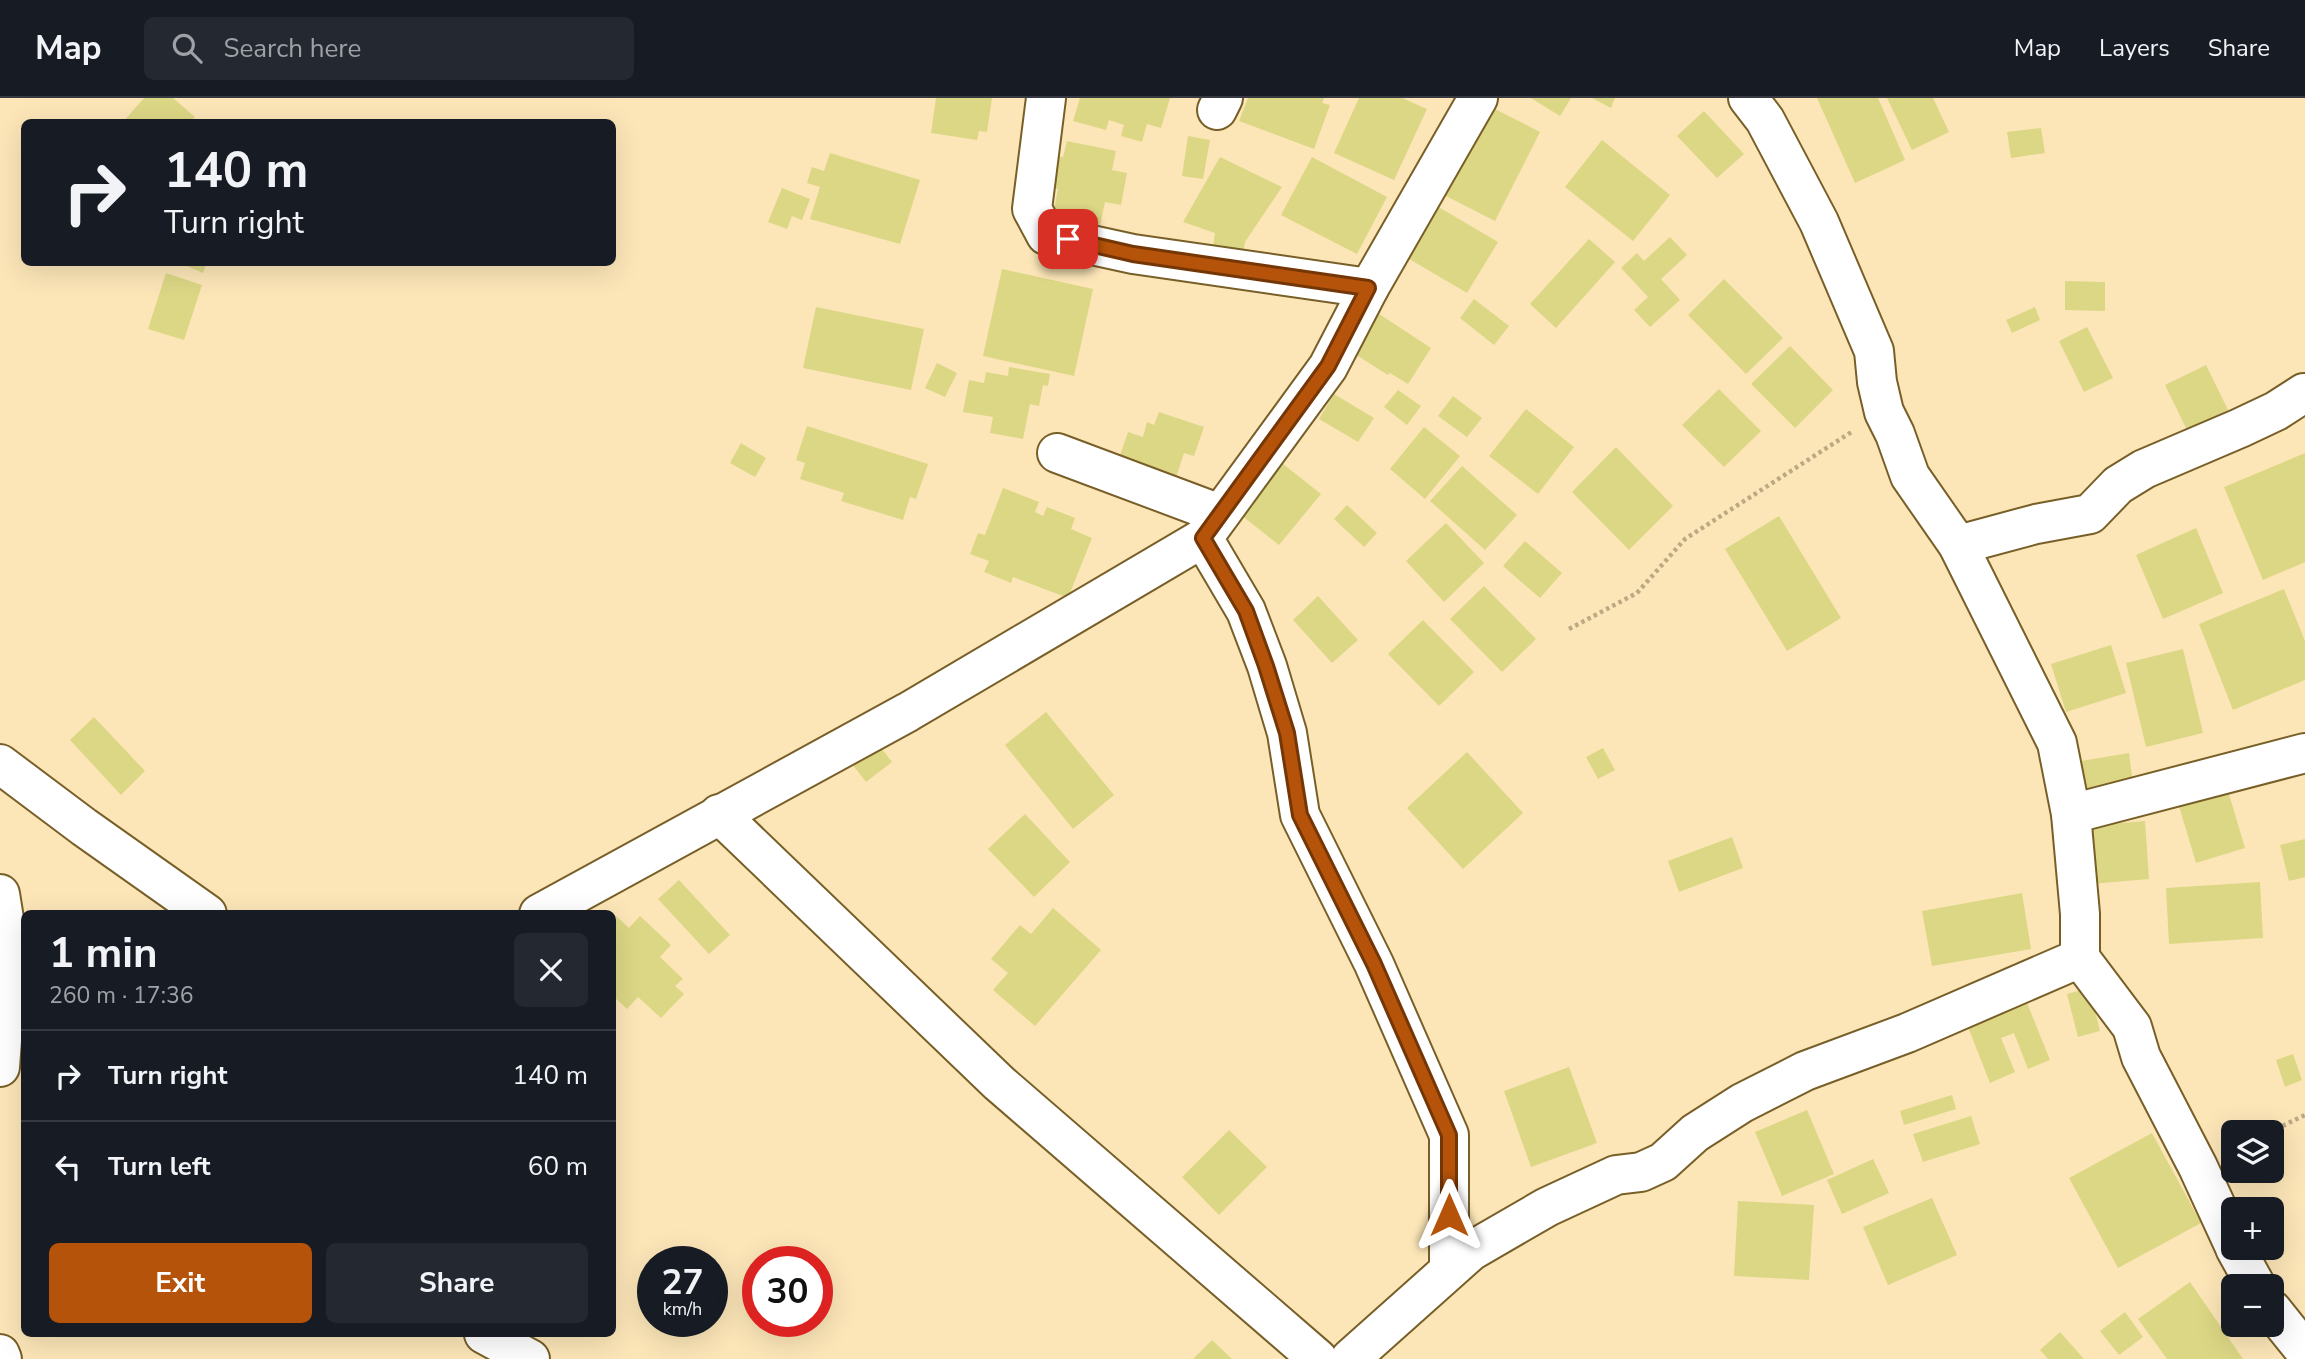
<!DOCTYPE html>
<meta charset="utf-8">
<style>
body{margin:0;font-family:"Nunito Sans",sans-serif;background:#242831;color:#f1f3f6;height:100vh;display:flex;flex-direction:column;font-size:26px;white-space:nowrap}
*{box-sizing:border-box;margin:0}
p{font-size:23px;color:#9ea1a6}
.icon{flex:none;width:38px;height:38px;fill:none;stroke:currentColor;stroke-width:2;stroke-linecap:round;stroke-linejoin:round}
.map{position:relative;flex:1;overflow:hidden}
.panel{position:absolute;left:21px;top:812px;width:595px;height:427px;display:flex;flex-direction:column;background:#171b24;border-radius:10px;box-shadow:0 7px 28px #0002}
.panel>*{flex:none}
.banner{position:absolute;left:21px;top:21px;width:595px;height:147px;border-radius:10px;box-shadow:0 7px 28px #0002;background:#171b24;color:#f1f3f6;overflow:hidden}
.buttons{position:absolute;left:2221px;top:1022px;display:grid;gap:14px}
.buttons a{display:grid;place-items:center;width:63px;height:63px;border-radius:10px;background:#171b24;box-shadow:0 7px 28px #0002;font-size:35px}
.speed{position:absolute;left:637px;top:1148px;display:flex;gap:14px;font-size:35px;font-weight:700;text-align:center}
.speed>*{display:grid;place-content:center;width:91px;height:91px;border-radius:50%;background:#171b24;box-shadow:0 7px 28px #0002;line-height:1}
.speed small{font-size:18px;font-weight:400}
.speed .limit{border:10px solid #d22;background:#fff;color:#111}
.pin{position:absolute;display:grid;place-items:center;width:60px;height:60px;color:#fff;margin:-30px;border-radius:14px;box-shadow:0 4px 10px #0006}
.me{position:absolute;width:77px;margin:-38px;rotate:0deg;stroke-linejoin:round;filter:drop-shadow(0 0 5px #0008)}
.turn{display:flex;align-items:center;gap:24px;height:147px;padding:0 28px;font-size:32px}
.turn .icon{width:91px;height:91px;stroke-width:2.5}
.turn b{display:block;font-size:49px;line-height:60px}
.round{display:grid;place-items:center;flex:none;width:74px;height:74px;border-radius:10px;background:#242831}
.headline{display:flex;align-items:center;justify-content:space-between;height:119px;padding:0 28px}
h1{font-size:42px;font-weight:700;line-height:52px}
.action{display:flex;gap:14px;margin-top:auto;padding:14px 28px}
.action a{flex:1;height:80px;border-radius:10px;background:#b45309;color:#fff;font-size:28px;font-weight:700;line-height:80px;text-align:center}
.action a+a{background:#242831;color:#f1f3f6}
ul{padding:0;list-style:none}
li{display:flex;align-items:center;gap:21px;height:91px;padding:0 28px;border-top:2px solid #363941}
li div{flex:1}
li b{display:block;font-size:26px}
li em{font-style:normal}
header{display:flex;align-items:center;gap:42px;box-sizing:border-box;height:98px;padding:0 35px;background:#171b24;border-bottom:2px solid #363941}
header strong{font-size:33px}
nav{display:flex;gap:38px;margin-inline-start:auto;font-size:24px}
.search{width:490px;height:63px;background:#242831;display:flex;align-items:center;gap:18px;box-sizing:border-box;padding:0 24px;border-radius:10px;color:#9ea1a6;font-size:26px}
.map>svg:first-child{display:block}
.building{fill:#dcd785}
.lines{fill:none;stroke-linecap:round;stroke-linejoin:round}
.minor-casing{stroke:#785f27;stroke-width:42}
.path{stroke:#bba983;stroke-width:4.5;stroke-dasharray:3.5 3.5;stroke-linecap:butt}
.minor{stroke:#fff;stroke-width:38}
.route-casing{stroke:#753606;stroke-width:18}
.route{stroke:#b45309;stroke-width:12}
</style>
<header>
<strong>Map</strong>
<div class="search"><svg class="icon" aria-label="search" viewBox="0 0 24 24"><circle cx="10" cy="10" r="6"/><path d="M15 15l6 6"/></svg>Search here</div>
<nav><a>Map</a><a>Layers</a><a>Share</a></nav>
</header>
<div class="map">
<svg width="2305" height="1261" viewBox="0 0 2305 1261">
<rect width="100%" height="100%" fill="#fce6b8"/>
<g class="building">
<polygon points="144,0 173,0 195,19 190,24 123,24"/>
<polygon points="936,0 992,0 987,34 979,33 977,42 931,35"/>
<polygon points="1080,0 1170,0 1161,30 1147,26 1142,44 1121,38 1124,27 1109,22 1106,32 1073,23"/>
<polygon points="1248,0 1324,0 1322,5 1330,7 1314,51 1239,23"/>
<polygon points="1359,0 1402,0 1427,11 1394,82 1334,55"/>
<polygon points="1531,0 1571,0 1560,18"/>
<polygon points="1592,0 1615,0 1611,10"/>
<polygon points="1817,0 1878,0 1905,62 1855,85"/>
<polygon points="1887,0 1933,0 1949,34 1912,52"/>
<polygon points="1485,6 1540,34 1495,123 1440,95"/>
<polygon points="1704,13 1744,56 1717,80 1677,38"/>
<polygon points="2041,30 2045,55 2011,60 2007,34"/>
<polygon points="1188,38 1210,42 1203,81 1182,78"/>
<polygon points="1602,42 1670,97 1633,143 1565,89"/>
<polygon points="1067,43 1116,53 1112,72 1127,75 1121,107 1105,104 1100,127 1053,117 1058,91 1044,88 1051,57 1063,59"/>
<polygon points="830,55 920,82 900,146 810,121 820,89 807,85 812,69 824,73"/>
<polygon points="1220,59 1282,89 1245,144 1241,166 1211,161 1215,135 1183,124"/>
<polygon points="1312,59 1387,99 1357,156 1281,117"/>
<polygon points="782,90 810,101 802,122 792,118 787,131 768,124"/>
<polygon points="1430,104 1498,144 1467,195 1399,155"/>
<polygon points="1670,139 1687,157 1661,181 1680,202 1650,229 1634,212 1648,199 1621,170 1637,155 1644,163"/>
<polygon points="1589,141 1615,164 1556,230 1530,206"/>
<polygon points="178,164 207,164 203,175"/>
<polygon points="1002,171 1093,191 1074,278 983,258"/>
<polygon points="166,175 202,187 184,242 148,231"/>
<polygon points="1724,181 1783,240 1746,276 1688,217"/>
<polygon points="2065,183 2105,184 2105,213 2065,212"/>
<polygon points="1474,201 1509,228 1494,247 1460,220"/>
<polygon points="816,209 924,231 911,292 803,270"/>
<polygon points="2035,209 2040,222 2012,235 2006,222"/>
<polygon points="1373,212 1431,250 1408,286 1390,275 1388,277 1347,251"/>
<polygon points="2087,229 2113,280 2084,294 2059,243"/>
<polygon points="1790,248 1833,292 1795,330 1751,286"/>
<polygon points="937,265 957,275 945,299 925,290"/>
<polygon points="2206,267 2228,312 2187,332 2165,287"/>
<polygon points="1009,269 1050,276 1048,288 1043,287 1039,308 1030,306 1023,341 990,335 993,319 963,314 969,282 984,285 986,274 1008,278"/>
<polygon points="1719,291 1761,333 1724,369 1682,327"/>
<polygon points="1398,292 1421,308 1407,327 1384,309"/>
<polygon points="1334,296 1374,320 1358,344 1319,321"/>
<polygon points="1453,298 1482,320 1467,339 1438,318"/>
<polygon points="1526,311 1574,349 1538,396 1489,358"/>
<polygon points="1159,314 1204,329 1194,358 1184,355 1173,389 1116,369 1128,334 1143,339 1147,324 1154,327"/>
<polygon points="807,328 928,366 916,401 910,399 903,422 841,403 844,395 800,381 805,365 796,362"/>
<polygon points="1424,329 1460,358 1425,401 1390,371"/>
<polygon points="741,345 766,360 755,379 730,365"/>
<polygon points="1616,349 1673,408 1629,452 1572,394"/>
<polygon points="2305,355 2305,464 2263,482 2224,389"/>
<polygon points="1273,358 1321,396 1279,447 1231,409"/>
<polygon points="1462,368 1517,417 1485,452 1430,403"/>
<polygon points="1003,390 1039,404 1035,414 1043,418 1047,409 1075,420 1071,431 1092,440 1068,500 1013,479 1011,485 984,474 989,463 970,456 978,435 985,437"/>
<polygon points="1347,407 1377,435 1364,449 1334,421"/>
<polygon points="1779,418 1841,520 1787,553 1725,451"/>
<polygon points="1446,425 1484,465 1444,504 1406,463"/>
<polygon points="2196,430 2223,495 2163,521 2136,457"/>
<polygon points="1525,443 1562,475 1540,500 1503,468"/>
<polygon points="1484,488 1536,541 1502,574 1450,521"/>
<polygon points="2284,491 2305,543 2305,582 2233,612 2199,526"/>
<polygon points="1318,498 1358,542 1332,565 1293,522"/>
<polygon points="1423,522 1474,574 1439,608 1388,556"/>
<polygon points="2111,547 2126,595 2066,614 2051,566"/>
<polygon points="2183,551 2203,635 2146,649 2126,565"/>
<polygon points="1046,614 1114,697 1073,731 1005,647"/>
<polygon points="94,619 145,673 121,697 70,642"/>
<polygon points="875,642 892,664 866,684 849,662"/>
<polygon points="1603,650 1615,672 1598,681 1586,659"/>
<polygon points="1467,654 1523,715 1463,771 1407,710"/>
<polygon points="2129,655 2133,685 2080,694 2075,664"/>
<polygon points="2228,693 2245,750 2196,765 2179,708"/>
<polygon points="1025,716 1070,764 1034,799 988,751"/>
<polygon points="2145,723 2149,781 2091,786 2087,728"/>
<polygon points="1732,739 1743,770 1679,794 1668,763"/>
<polygon points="2305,741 2305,779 2289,783 2280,747"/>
<polygon points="679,782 730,837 709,856 658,801"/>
<polygon points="2260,784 2263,840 2169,846 2166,790"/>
<polygon points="2022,795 2031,851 1932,868 1922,813"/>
<polygon points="1053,810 1101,852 1035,928 993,892 1008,875 991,861 1020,827 1031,836"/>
<polygon points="616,818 629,830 640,818 671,847 660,859 683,881 675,888 684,896 661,920 638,899 627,911 612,897 612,821"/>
<polygon points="2089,890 2100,933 2078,939 2067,896"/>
<polygon points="2025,900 2050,962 2028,971 2014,935 2001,940 2015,974 1990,985 1966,924"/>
<polygon points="2293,956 2302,982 2285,989 2276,962"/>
<polygon points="1569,969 1597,1045 1531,1069 1504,993"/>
<polygon points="1952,997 1956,1011 1904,1027 1900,1013"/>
<polygon points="1807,1012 1834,1076 1782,1098 1755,1034"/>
<polygon points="1971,1018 1980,1046 1923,1064 1913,1036"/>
<polygon points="1229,1032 1267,1069 1219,1117 1182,1079"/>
<polygon points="2152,1035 2201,1125 2118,1170 2069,1080"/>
<polygon points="1873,1061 1889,1095 1842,1116 1827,1082"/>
<polygon points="1932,1100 1957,1157 1888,1187 1863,1129"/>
<polygon points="1738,1103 1814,1107 1809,1182 1734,1178"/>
<polygon points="2190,1184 2243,1261 2167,1261 2138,1221"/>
<polygon points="2125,1214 2143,1239 2119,1257 2100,1233"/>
<polygon points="2060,1234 2084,1261 2048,1261 2040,1252"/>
<polygon points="1212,1242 1232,1261 1193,1261"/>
</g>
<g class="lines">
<g class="minor-casing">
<g id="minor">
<polyline points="1046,0 1032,111 1046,137 1133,156 1369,190"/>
<polyline points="1217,12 1223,0"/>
<polyline points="1057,355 1220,416"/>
<polyline points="1958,447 2036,426 2090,416 2118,387 2144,371 2240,330 2276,313 2304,295"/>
<polyline points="0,666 84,729 207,816"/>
<polyline points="719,716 999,985 1318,1261"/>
<polyline points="2071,716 2305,655"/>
<polyline points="0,796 9,852 0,969"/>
<polyline points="539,816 908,614 1203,440"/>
<polyline points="2080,860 2132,929 2141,959 2198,1069 2233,1145"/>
<polyline points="2235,1150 2256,1188"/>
<polyline points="1449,1171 1449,1037 1374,866 1300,717 1287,635 1267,568 1246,513 1203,440 1328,269 1369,190 1478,0"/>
<polyline points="2272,1212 2305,1253"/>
<polyline points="484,1236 530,1261"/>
<polyline points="0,1256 2,1261"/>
<polyline points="1350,1261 1471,1153 1547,1109 1616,1077 1641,1074 1663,1064 1695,1035 1742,1005 1805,973 1907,935 2080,860 2080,816 2071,716 2057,645 1958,447 1910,378 1895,336 1884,314 1877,284 1874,253 1819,124 1765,22 1748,0"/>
</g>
</g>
<g class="path">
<polyline points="1569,531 1637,495 1685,441 1853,333"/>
<polyline points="2270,1034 2305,1017"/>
</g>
<use href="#minor" class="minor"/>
</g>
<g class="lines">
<g class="route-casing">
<polyline id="route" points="1068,141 1133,156 1368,190 1328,268 1203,440 1246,513 1266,568 1287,635 1300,717 1374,866 1449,1037 1449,1117"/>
</g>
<use href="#route" class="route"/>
</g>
</svg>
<div class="buttons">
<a><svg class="icon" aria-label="layers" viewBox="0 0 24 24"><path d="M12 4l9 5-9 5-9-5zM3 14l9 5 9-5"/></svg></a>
<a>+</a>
<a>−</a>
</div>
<div class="speed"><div>27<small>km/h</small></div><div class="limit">30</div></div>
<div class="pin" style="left:1068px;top:141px;background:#d93025"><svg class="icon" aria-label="arrive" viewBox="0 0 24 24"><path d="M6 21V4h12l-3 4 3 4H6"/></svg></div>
<svg class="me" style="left:1449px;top:1117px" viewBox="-20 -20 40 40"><path d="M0-17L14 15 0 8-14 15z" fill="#b45309" stroke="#fff" stroke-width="4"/></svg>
<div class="banner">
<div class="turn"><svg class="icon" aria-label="right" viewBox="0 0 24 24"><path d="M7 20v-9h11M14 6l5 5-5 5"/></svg><div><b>140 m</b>Turn right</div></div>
</div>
<section class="panel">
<div class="headline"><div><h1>1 min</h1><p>260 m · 17:36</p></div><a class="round"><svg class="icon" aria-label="close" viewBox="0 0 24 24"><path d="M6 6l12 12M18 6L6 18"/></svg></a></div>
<ul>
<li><svg class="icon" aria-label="right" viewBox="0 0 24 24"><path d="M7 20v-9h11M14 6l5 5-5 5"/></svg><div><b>Turn right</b></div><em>140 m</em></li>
<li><svg class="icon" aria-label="left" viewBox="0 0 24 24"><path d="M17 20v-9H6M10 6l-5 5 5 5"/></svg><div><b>Turn left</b></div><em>60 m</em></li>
</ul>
<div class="action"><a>Exit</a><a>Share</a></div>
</section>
</div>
